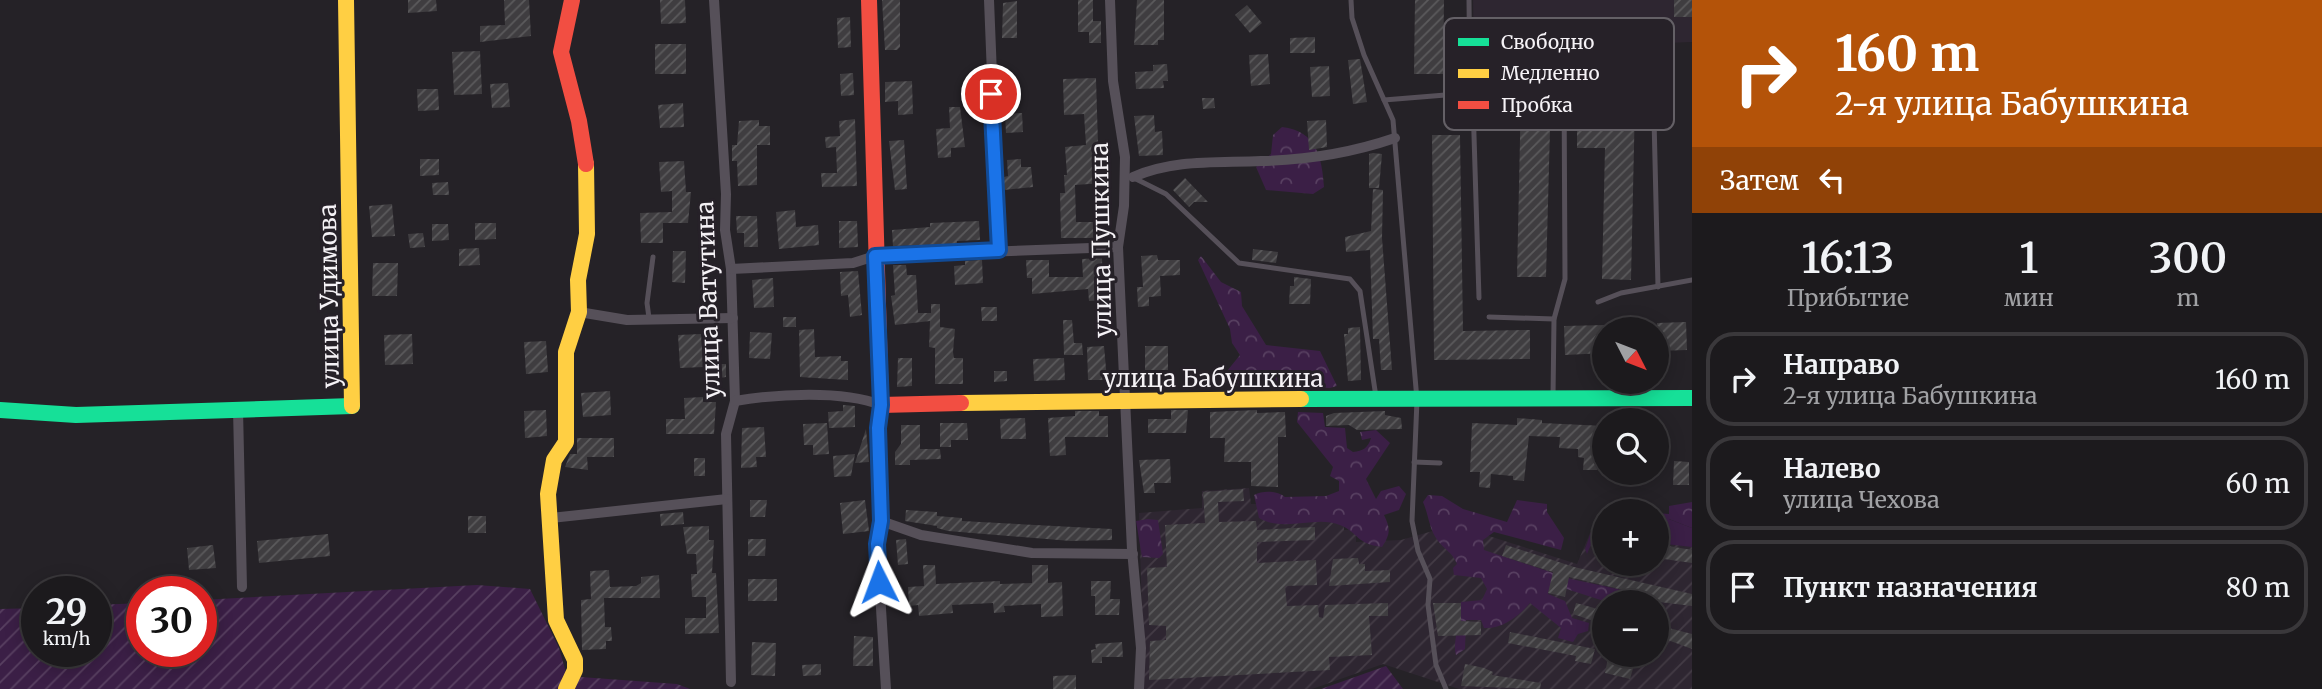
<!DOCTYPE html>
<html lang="ru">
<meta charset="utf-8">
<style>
body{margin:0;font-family:Merriweather,serif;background:#252326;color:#f1f3f6;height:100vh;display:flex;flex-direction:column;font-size:26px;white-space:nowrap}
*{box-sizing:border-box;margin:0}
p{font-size:23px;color:#a0a1a4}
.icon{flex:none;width:38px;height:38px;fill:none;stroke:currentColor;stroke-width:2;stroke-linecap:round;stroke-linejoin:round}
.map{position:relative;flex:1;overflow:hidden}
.details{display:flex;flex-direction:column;background:#1c1a1d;width:630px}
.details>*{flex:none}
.guide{background:#b45309;color:#fff;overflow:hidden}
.needle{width:46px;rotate:132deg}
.controls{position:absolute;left:1592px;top:317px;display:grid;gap:14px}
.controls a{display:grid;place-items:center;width:77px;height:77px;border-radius:50%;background:#1c1a1d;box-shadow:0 4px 18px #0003,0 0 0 2px #3a383b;font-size:35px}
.speed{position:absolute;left:21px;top:576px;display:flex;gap:14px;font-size:35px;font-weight:700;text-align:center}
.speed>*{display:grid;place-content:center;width:91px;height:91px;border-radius:50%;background:#1c1a1d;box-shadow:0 4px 18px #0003,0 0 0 2px #3a383b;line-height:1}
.speed small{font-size:18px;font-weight:400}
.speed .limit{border:10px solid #d22;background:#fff;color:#111}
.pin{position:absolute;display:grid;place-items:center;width:60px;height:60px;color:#fff;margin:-30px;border:4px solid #fff;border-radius:50%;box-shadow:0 2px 7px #0007}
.me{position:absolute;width:77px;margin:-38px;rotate:357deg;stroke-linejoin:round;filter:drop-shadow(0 0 5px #0008)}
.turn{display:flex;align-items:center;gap:24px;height:147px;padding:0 28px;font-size:32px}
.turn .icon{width:91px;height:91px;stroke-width:2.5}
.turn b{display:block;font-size:49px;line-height:60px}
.then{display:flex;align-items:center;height:66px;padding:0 28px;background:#0003;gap:14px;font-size:26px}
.eta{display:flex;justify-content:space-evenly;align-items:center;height:119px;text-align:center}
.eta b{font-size:42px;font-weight:600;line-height:49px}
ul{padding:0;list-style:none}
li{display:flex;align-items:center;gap:21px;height:94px;margin:0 14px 10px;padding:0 14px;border:4px solid #3a383b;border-radius:28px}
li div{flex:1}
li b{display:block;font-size:26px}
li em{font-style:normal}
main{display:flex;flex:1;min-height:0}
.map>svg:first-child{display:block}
.built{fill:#2e2631}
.industrial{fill:url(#industrial-furrows);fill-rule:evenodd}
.grass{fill:#3b1f46}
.forest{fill:url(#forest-crowns)}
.garden{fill:url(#garden-furrows)}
.building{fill:url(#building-hatch)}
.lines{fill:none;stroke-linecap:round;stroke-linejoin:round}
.lane{stroke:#565059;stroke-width:5}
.street{stroke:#565059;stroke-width:10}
.fast{stroke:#16e098;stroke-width:16}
.slow{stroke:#ffcf43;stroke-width:16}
.jam{stroke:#f24e42;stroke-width:16}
.route-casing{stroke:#114b97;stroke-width:18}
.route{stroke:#1a73e8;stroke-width:12}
.labels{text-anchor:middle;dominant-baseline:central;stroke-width:6;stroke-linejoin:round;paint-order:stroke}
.street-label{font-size:24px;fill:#f5f2f6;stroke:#262128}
.key{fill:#262128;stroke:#646066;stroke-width:2}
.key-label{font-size:19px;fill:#f5f2f6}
</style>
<main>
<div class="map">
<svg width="1692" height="689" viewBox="0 0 1692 689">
<defs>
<pattern id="industrial-furrows" width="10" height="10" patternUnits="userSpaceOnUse" patternTransform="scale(1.75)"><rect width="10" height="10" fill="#2e2631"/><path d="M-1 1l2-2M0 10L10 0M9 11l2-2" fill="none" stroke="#433b45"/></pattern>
<pattern id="forest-crowns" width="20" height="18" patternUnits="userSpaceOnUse" patternTransform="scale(1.75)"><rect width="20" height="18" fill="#3b1f46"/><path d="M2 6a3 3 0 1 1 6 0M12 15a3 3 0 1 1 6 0" fill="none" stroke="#584061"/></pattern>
<pattern id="garden-furrows" width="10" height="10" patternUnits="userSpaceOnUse" patternTransform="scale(1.75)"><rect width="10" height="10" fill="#3b1f46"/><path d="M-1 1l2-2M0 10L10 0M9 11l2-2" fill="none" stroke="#584061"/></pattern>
<pattern id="building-hatch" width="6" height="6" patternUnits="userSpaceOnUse" patternTransform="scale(1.75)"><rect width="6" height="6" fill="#3f3d40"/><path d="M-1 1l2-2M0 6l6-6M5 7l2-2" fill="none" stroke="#5b5a5c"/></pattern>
</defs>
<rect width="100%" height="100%" fill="#252227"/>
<polygon class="built" points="1473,0 1692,0 1692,42 1667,43 1664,66 1474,72"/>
<path class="industrial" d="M1249,488L1251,504H1265L1344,518V530H1356V542L1401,540L1454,525L1577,564L1590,533L1605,534V564H1657V540L1692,543V689H1459L1383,664L1312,689H1141L1144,678L1139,513L1202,508V491ZM1605,602H1657V654H1605Z"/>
<g class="grass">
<polygon points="1605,512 1605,536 1595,535 1587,554 1585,549 1594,523"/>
<polygon points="1657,513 1669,514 1669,519 1692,528 1692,547 1657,543"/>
</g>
<g class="forest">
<path d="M1282,127C1317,131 1322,158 1324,187L1313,194L1266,190L1256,167L1271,154L1273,135Z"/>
<polygon points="1201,256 1221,282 1241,292 1242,306 1266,345 1320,351 1337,386 1330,388 1228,386 1223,376 1240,355 1232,343 1230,329 1198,260"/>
<path d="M1298,412L1323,413L1325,427L1345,428L1347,448L1353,452C1363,451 1368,448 1371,438L1362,440L1360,432L1376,430L1390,443L1366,479L1376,499L1381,491L1399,486L1406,494L1399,510L1384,515C1391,529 1390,535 1382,547C1356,544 1359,533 1340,525C1315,515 1284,533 1259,518L1254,495C1264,490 1277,491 1285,497L1326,496L1339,491V481L1330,476L1333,467L1297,422Z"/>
<path d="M1428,495L1442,496L1463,509L1507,522L1517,500L1547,504V512L1564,538L1561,550L1494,532L1483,540L1484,550L1571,579L1636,593L1635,599L1647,602H1607L1551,584L1548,594L1565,601L1572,618L1589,623L1588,631L1578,634L1573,642L1558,638L1561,628L1530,603C1518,617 1502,629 1484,628L1481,620H1466L1465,649L1456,655C1452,644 1461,616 1461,602L1482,600L1487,589L1481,578L1454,575L1453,568L1457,564C1452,552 1445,550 1438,541C1429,529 1429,516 1423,502Z"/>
<polygon points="1692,502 1692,528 1669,519 1669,506"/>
<polygon points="1148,519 1158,520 1163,554 1159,558 1142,557 1136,521"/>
</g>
<g class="garden">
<polygon points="477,585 530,589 559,648 567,676 677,684 690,689 0,689 0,609 37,608 37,651 96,651 96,605 142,603 142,651 201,651 201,600"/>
<polygon points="1386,666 1403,689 1321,689"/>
</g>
<g class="building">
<polygon points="408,0 436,0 437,11 408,13"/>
<polygon points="504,0 529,0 531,36 480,42 480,26 505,25"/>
<polygon points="660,0 685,0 686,23 661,24"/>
<polygon points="882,0 900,0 900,47 897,50 885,50"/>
<polygon points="1078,0 1093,0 1093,21 1101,21 1101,43 1089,43 1089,32 1078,32"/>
<polygon points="1137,0 1164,0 1164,40 1158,40 1158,45 1134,45"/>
<polygon points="1415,0 1444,0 1443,74 1414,74"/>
<rect x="1674" y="0" width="18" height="17"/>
<polygon points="1017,1 1017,38 1002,38 1003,3"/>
<polygon points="1247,5 1262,23 1250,33 1235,15"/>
<polygon points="850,17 851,47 838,48 837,18"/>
<polygon points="1315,37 1315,53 1290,53 1290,38"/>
<rect x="655" y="44" width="31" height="30"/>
<polygon points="480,51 482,94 454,95 452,52"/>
<polygon points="1268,54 1270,84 1251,86 1249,55"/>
<polygon points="1360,59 1367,102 1353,104 1348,60"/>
<polygon points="1167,64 1168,81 1163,81 1164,88 1136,89 1135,72 1153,71 1153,65"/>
<polygon points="1329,66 1330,96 1312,97 1310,67"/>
<polygon points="853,73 854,95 841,96 840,74"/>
<polygon points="1096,78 1098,144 1103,144 1104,162 1101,162 1103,183 1075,185 1076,222 1100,222 1100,238 1061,238 1060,193 1065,193 1064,175 1067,175 1065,147 1086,145 1084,114 1064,115 1063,79"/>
<polygon points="912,81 913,114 898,115 898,101 885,102 885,82"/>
<polygon points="508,83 510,107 492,108 490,84"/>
<polygon points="417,89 438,89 439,110 418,111"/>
<polygon points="1521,93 1551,93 1546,277 1517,277"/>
<polygon points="1202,98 1214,98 1215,108 1203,109"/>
<polygon points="1606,101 1635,102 1631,280 1602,279 1605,148 1577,148 1577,127 1605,126"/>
<polygon points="683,103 684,127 660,128 658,105"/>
<polygon points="949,107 960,107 965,147 951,148 951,157 938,158 936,129 950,128"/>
<polygon points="1022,113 1023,132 1006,133 1005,114"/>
<polygon points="1154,115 1155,132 1162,131 1163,155 1139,156 1134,116"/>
<polygon points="855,119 857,186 822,187 821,173 837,173 836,147 826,148 825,137 840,136 839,121"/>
<polygon points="759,120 759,126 770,126 770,145 757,145 757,185 738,186 737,161 732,161 732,145 737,145 739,121"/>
<polygon points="1326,120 1327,147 1309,150 1307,121"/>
<polygon points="1432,135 1460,135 1463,331 1530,330 1530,359 1434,360"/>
<polygon points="904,140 907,189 895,190 889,141"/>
<polygon points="1373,153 1382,154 1379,188 1369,188 1369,154"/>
<polygon points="420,159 439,159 439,175 420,176"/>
<polygon points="1021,159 1021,167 1031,167 1033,187 1004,190 1004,177 1008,176 1007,160"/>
<polygon points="684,161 686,192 691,192 688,223 663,223 663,243 641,243 640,213 672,212 672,191 661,192 659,162"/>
<polygon points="1185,178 1208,202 1194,202 1189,207 1173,190"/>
<polygon points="448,182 449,195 433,195 432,183"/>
<polygon points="1373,189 1383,190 1382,238 1392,370 1381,370 1379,339 1373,339 1370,250 1346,252 1345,237 1371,231"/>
<polygon points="392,204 395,236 372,237 369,206"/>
<polygon points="795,210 796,227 818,225 819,245 779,249 776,212"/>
<polygon points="736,216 757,216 758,247 744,247 744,233 737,233"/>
<polygon points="839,221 857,221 858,247 839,248"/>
<polygon points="979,221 980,240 957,241 957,244 893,246 892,230 930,227 930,223"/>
<polygon points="475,223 496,223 496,239 475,240"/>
<polygon points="432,224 448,224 449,240 432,241"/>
<polygon points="423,233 425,247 410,248 408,234"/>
<polygon points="479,248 480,265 459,266 459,249"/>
<polygon points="1253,249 1278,252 1276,263 1252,260"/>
<polygon points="673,251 686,251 685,283 672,282"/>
<polygon points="1157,255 1158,260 1180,260 1180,275 1160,276 1161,296 1149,297 1149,306 1138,307 1137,287 1143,287 1141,256"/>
<polygon points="1102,258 1103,300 1089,301 1088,289 1032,294 1032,278 1027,278 1026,260 1049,260 1049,277 1083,277 1082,259"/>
<polygon points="982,260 983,283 955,285 954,266 965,265 965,261"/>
<polygon points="373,263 398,263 397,296 372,296"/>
<polygon points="893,265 906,265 907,275 916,275 918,313 931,313 931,304 940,304 940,327 955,329 953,352 954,358 963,358 963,384 935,384 935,348 929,347 930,321 895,325 891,296 895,295"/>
<polygon points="858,271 862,315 850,317 848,295 841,296 840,272"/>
<polygon points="1294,277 1311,279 1310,304 1289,304 1290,286 1294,286"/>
<polygon points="773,278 774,307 754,308 752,280"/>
<polygon points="981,307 997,307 997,321 982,321"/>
<rect x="783" y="317" width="13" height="10"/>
<polygon points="1063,320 1072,320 1074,343 1082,343 1083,355 1064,355"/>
<polygon points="1686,322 1687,350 1657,351 1657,323"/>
<polygon points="1605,325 1605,353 1565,355 1564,326"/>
<polygon points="1360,327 1361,380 1348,381 1344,334 1348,334 1348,328"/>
<polygon points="814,329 815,357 841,356 841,361 848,361 848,380 800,377 799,330"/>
<polygon points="750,332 772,333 770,359 749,358"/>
<polygon points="412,334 413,364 385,365 384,335"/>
<polygon points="701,334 702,348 712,347 712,364 726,364 726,377 705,380 704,367 680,368 678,335"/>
<polygon points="546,341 548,372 526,374 524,342"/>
<polygon points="1104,346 1107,380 1088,380 1087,347"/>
<rect x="1145" y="346" width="23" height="24"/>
<polygon points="898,358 912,358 912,386 897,387"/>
<polygon points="1064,358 1065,380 1034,381 1033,359"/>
<polygon points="994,371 1007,371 1007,381 994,382"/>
<polygon points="610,391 611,415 583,417 581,393"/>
<polygon points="703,397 703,402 716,402 714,434 666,434 666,419 685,419 684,398"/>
<polygon points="843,405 855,406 855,427 829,428 828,412 843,411"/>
<polygon points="546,410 547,436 525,438 524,411"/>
<polygon points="1171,410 1188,410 1186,433 1148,433 1148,419 1171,419"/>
<polygon points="1257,410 1257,413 1285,412 1286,437 1278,437 1278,487 1251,486 1251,462 1224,462 1225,438 1210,438 1210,412"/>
<polygon points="1075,411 1099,411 1099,416 1108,416 1108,437 1065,437 1066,455 1050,456 1048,418 1075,416"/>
<polygon points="1385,411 1385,415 1401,418 1402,429 1357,430 1349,425 1326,426 1326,416 1334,413"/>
<polygon points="1025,418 1026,439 1001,439 1000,419"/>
<polygon points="1517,418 1542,420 1542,423 1605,426 1605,445 1598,445 1597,470 1583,470 1584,458 1578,457 1578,449 1559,448 1560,437 1529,436 1524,481 1513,480 1513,476 1491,474 1490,488 1479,487 1480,472 1470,472 1472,423 1517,425"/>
<polygon points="827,423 829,454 813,455 813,445 804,445 803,424"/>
<polygon points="940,423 967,423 968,440 951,440 951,447 940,447"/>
<polygon points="901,425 920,425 920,449 940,449 941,459 910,460 910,465 895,465 895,452 901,444"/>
<polygon points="764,427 766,457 756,457 757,467 741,468 742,428"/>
<polygon points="866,429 869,462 855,463"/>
<polygon points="577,438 614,438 614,457 587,457 588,470 565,467 570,454 577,454"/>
<polygon points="855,454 851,476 834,477 833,456"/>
<rect x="694" y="458" width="11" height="18"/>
<polygon points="1170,459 1171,483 1154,483 1155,493 1144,493 1139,460"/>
<polygon points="1674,461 1689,462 1689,485 1673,485"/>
<polygon points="1243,489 1244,501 1218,502 1219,522 1256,521 1257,530 1315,527 1315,540 1257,542 1257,563 1316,560 1317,585 1285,586 1287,606 1318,605 1319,617 1323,618 1325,605 1388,603 1388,616 1369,616 1372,655 1329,657 1330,670 1149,680 1150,641 1166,640 1166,626 1149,625 1147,568 1167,567 1165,525 1205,523 1203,492"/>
<polygon points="750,500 767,500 765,517 750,517"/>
<polygon points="865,500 869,531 843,534 840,503"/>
<polygon points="906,510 937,512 937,516 962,518 962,521 1112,529 1112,540 1071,541 948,531 937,528 937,519 937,526 905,521"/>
<polygon points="683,512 684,524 661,526 660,514"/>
<rect x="468" y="516" width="18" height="17"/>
<polygon points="709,526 709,540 714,540 712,573 716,573 719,633 685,634 685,618 706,618 706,597 692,597 691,574 697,574 696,554 687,554 683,527"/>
<polygon points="328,534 330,556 259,563 257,541"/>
<polygon points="1595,535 1605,537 1605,550 1593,548"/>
<polygon points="748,539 766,539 765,556 748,556"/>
<polygon points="906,539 908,564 898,565 896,540"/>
<polygon points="1657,544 1692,550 1692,563 1657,558"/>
<polygon points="213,545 216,568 189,570 187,548"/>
<polygon points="1506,545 1574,567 1692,594 1692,606 1635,599 1636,593 1569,577 1565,597 1548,593 1553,572 1502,556"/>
<polygon points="1358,558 1359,564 1365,564 1365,571 1390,570 1390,582 1329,586 1333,559"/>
<polygon points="923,565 935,565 936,584 1000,581 1000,584 1032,583 1032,565 1048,565 1048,583 1062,582 1063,616 1041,617 1041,604 1004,606 1005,612 994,613 993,603 952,605 953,613 919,616 918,605 909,606 908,587 924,586"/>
<polygon points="609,570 610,587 636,586 641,583 641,577 659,575 660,598 604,598 605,627 611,627 612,641 606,641 606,649 582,650 581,600 591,599 590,571"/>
<rect x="748" y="579" width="29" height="22"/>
<polygon points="1091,581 1111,581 1110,599 1120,599 1119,615 1095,615 1095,596 1091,596"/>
<polygon points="1433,603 1461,603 1461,621 1481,622 1481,635 1438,636"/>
<polygon points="1576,603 1605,611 1605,625 1573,614"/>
<polygon points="1657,625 1692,634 1692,649 1657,636"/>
<polygon points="1510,632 1595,649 1591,664 1575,661 1576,656 1508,643"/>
<polygon points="854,636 873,637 873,666 853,666"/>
<polygon points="752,642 776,643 775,676 751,675"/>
<polygon points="1122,642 1123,657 1102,657 1102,663 1092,663 1091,650 1096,649 1095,644"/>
<polygon points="1608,658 1634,665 1630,679 1605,673"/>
<polygon points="821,664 821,675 803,676 802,665"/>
<polygon points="1465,664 1484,668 1493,672 1492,675 1541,683 1540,689 1461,686"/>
<polygon points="1076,675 1076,689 1053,689 1053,676"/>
</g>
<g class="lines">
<g class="lane">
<polyline points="1351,0 1352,18 1364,55 1393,120 1417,400 1412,521 1418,551 1430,579 1428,605 1436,665 1446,689"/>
<polyline points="1469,0 1470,93"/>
<polyline points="1653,76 1658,287"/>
<polyline points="1384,100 1470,93 1473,103 1479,298"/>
<polyline points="1134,178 1166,194 1239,263 1350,279 1360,291 1376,397"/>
<polyline points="1598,302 1621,293 1692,280"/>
<polyline points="1489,317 1554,319"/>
<polyline points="649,318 647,303 653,257"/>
<polyline points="1553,397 1554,319 1565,279 1564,80"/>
<polyline points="1414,462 1440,463"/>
</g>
<g class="street">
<polyline points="714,0 726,194 725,230 731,269 735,401 726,434 731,682"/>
<polyline points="989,0 999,250"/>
<polyline points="1110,0 1113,81 1125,157 1124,206 1118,247 1132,550 1141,648 1139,689"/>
<path d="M1133,177C1174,159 1217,163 1261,161C1308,160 1351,153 1395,138"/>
<polyline points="731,269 853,263 875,256 1118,247"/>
<polyline points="579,312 627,320 733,318"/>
<path d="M735,401C777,394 842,390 881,405C870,450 885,499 877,544L886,689"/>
<polyline points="238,409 242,587"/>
<polyline points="551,518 727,499"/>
<polyline points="881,521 921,535 1032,553 1133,554"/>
</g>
<g class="fast">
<polyline points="1301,399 1692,398"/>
<polyline points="0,410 76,415 352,406"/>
</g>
<g class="slow">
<polyline points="346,0 352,406"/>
<polyline points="961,403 1301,399"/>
<polyline points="566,689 575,670 575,660 556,620 548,494 554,460 566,442 566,352 579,312 578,280 587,234 586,164"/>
</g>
<g class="jam">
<polyline points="572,0 561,52 579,121 586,164"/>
<polyline points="869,0 881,405 961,403"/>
</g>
</g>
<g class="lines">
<g class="route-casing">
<polyline id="route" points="879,582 877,544 881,521 878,428 881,405 875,256 999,250 991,94"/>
</g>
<use href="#route" class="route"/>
</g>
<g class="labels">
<g class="street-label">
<text transform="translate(1101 240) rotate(-91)">улица Пушкина</text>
<text transform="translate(329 296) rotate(-91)">улица Удимова</text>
<text transform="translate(708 300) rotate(-92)">улица Ватутина</text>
<text x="1213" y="378">улица Бабушкина</text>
</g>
</g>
<rect x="1444" y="18" width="230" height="112" rx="10" class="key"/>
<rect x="1458" y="38" width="31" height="8" fill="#16e098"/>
<rect x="1458" y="69" width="31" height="9" fill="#ffcf43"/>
<rect x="1458" y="101" width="31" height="8" fill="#f24e42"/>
<g class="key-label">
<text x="1501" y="49">Свободно</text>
<text x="1501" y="80">Медленно</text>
<text x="1501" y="112">Пробка</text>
</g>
</svg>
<div class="controls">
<a><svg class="needle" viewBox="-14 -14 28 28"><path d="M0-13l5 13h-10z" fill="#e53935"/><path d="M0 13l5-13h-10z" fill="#a0a1a4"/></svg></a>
<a><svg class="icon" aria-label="search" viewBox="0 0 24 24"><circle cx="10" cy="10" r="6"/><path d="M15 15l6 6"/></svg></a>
<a>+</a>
<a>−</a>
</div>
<div class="speed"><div>29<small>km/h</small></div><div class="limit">30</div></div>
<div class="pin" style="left:991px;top:94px;background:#d93025"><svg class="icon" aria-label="arrive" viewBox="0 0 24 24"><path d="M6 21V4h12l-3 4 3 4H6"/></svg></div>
<svg class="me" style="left:879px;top:582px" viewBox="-20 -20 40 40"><path d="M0-17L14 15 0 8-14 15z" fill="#1a73e8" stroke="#fff" stroke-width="4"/></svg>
</div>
<section class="details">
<div class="guide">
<div class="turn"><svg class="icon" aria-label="right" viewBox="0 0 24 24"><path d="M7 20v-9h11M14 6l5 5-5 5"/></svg><div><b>160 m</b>2-я улица Бабушкина</div></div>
<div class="then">Затем<svg class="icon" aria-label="left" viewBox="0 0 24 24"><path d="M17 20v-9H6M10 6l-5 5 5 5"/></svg></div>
</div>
<div class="eta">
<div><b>16:13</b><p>Прибытие</p></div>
<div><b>1</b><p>мин</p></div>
<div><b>300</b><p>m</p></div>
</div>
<ul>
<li><svg class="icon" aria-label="right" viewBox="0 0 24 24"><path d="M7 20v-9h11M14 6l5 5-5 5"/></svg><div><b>Направо</b><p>2-я улица Бабушкина</p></div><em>160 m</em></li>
<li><svg class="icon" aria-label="left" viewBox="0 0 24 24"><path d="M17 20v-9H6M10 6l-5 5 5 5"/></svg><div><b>Налево</b><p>улица Чехова</p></div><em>60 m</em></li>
<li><svg class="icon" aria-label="arrive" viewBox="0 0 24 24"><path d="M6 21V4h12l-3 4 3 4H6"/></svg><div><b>Пункт назначения</b></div><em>80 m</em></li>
</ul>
</section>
</main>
